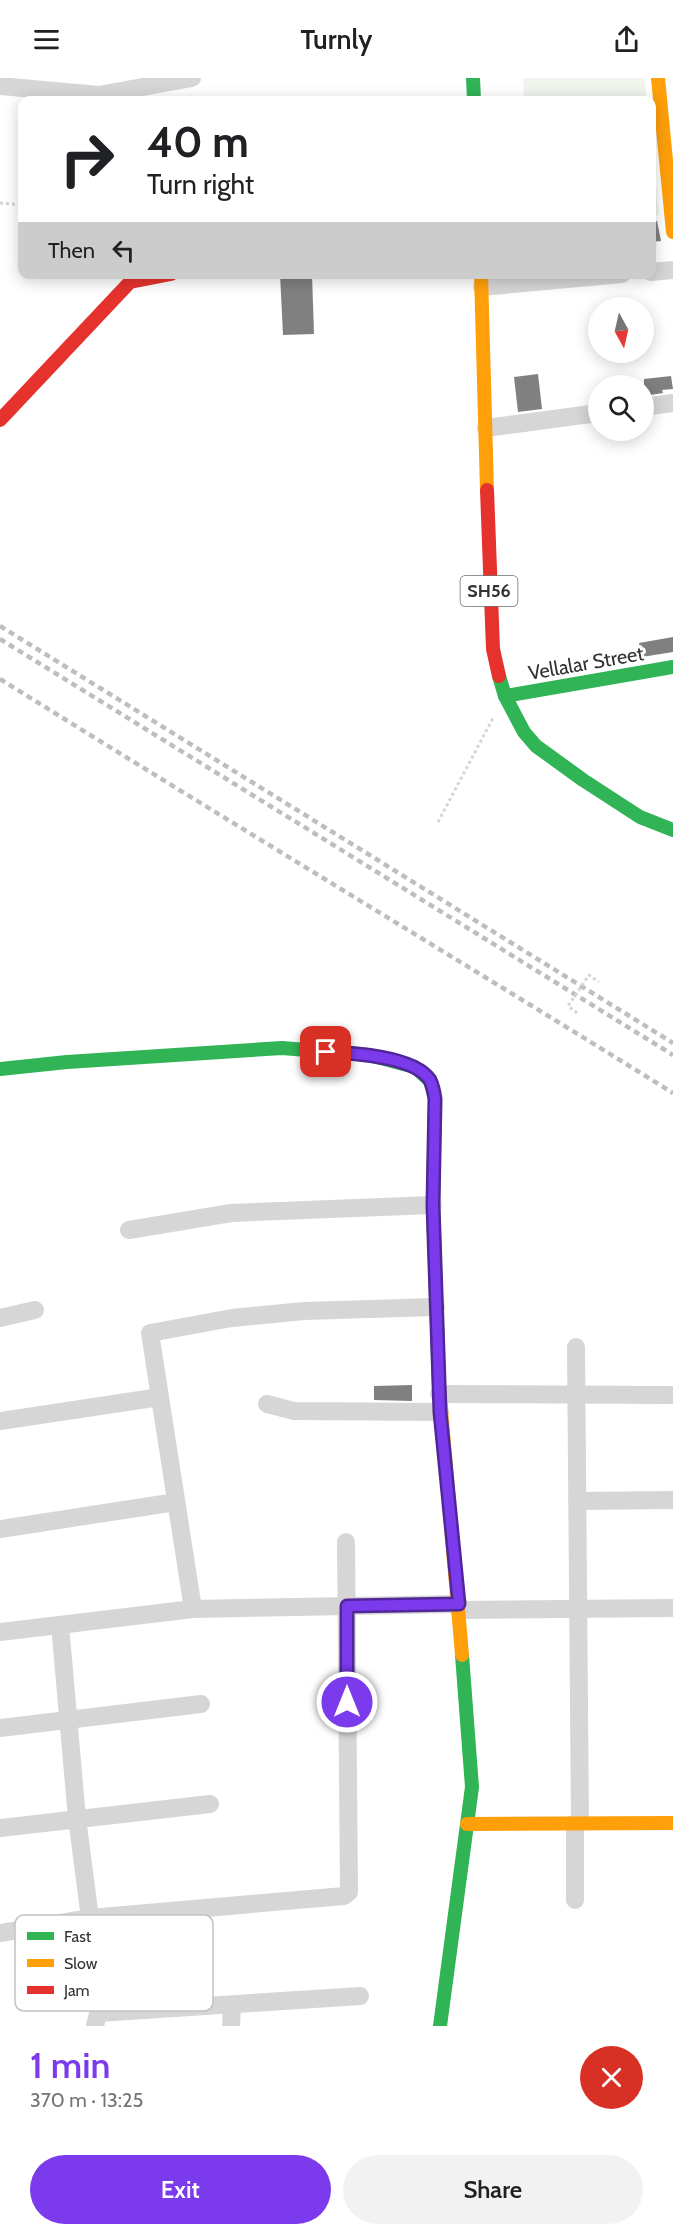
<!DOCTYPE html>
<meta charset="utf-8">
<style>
body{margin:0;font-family:Cabin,sans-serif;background:#f2f2f2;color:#202124;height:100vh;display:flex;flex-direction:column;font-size:22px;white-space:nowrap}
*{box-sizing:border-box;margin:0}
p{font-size:20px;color:#757577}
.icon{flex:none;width:33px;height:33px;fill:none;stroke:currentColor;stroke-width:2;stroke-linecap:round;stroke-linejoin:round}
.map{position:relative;height:1948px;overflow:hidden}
.sheet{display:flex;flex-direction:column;background:#fff;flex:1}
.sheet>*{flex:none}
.banner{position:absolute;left:18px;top:18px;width:638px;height:183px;border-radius:12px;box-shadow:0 3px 15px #0003;background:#fff;color:#202124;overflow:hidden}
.needle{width:39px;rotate:172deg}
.tools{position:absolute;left:588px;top:219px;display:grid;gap:12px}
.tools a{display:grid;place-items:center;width:66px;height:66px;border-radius:50%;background:#fff;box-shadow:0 3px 15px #0003;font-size:30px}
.pin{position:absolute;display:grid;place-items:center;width:51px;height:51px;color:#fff;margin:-26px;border-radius:12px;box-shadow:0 3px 9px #0006}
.me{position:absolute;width:66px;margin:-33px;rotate:0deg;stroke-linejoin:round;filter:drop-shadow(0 0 4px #0008)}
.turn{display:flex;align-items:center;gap:21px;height:126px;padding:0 30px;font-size:27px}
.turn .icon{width:78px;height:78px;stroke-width:2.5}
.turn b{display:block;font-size:42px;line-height:51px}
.then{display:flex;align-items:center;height:57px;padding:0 30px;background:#0003;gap:12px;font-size:22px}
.round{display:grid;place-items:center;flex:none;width:63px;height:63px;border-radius:32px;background:#f2f2f2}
.overview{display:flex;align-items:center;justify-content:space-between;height:102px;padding:0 30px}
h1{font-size:36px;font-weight:600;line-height:45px;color:#7c3aed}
.primary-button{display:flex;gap:12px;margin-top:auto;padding:12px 30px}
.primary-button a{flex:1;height:69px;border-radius:36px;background:#7c3aed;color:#fff;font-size:24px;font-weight:600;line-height:69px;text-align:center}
.primary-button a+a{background:#f2f2f2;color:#202124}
header{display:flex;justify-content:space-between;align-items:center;height:78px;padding:0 30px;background:#fff;font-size:27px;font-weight:600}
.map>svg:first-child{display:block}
.green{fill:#f0f4ed}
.building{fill:#808080}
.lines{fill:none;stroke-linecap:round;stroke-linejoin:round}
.path{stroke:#d5d5d5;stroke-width:3;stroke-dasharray:3 3;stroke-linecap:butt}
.street{stroke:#d6d6d6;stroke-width:18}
.fast{stroke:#30b455;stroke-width:14}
.slow{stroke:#ff9f0a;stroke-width:14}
.jam{stroke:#e5322d;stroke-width:14}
.rail{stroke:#bebebe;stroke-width:4.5;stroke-dasharray:6 4.5;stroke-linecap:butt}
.path-bridge{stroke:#d5d5d5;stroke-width:3;stroke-dasharray:3 3;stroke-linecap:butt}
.route-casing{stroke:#51269a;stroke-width:15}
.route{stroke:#7c3aed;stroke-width:10}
.labels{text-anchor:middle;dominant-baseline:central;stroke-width:6;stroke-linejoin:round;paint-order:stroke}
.shield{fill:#fff;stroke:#707070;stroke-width:1.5}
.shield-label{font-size:18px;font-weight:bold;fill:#323232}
.street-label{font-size:20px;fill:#323232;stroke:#fff}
.key{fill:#fff;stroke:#c2c2c2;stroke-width:1.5}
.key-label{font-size:16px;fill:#323232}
</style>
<header><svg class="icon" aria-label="menu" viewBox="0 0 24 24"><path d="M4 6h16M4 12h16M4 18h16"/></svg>Turnly<svg class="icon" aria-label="share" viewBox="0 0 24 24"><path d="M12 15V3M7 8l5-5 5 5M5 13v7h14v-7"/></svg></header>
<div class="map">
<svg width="673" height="1948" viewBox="0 0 673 1948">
<rect width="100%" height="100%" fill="#fff"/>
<g class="green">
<polygon points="523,0 644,0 647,22 524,22"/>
<polygon points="651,64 659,137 651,138"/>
</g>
<g class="building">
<polygon points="657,143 661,163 651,164 651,144"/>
<polygon points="280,196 312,196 314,256 283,257"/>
<polygon points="538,296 542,331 518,334 514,299"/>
<polygon points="671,298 673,311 662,312 663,315 644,318 644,301"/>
<polygon points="673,559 673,574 642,579 639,565"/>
<polygon points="412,1307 412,1323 374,1322 374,1308"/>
</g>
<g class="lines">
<g class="path">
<polyline points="0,125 22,127"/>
<polyline points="438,744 493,640"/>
</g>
<g class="street">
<polyline points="0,8 99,17 192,0"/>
<polyline points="651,194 673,192"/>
<polyline points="482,209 622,196"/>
<polyline points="644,329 673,325"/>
<polyline points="486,350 598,335"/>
<polyline points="129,1152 231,1135 433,1127"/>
<polyline points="436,1229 304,1233 232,1240 150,1255 193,1531 459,1526"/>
<polyline points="0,1240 35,1232"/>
<polyline points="576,1269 580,1745"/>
<polyline points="439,1316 673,1317"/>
<polyline points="267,1326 294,1333 440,1334"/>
<polyline points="0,1343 160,1319"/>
<polyline points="577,1423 673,1422"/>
<polyline points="0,1451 176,1424"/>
<polyline points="459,1532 673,1530"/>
<polyline points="60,1547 77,1740 90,1840 98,1935 95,1948"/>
<polyline points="0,1554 193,1531"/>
<polyline points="0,1650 201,1626"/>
<polyline points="575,1745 575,1822"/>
<polyline points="0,1750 210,1726"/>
<polyline points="0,1855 90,1840 344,1818 349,1814 346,1464"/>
<polyline points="98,1935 360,1918"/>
<polyline points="231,1948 232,1927"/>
</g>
<g class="fast">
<polyline points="473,0 474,22"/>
<polyline points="499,598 505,618 524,654 536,668 583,702 640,739 673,752"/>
<polyline points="505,618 673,589"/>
<polyline points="0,991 67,984 282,970 369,977 415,989 430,1003 435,1021 433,1127 439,1308"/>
<polyline points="440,1948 472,1709 462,1577"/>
</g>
<g class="slow">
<polyline points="658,0 673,154"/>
<polyline points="481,196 487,412"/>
<polyline points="439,1308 462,1577"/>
<polyline points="467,1746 673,1745"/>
</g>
<g class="jam">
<polyline points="0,342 130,204 171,196"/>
<polyline points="487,412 493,571 499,598"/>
</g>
<g class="rail">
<polyline points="0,548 673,965"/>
<polyline points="0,561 673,977"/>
<path d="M0,601C223,740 449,876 673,1015"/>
</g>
<polyline class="path-bridge" points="577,935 568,928 589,897 599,904"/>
</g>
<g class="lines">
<g class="route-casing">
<path id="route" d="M326,974C352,975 414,978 430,1002C433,1008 434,1014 435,1021L433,1127L440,1334L459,1526L347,1528V1624"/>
</g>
<use href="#route" class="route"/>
</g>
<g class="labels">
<rect class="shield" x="460.5" y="498" width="57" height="30" rx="4.5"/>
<g class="shield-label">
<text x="489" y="513">SH56</text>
</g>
<g class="street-label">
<text transform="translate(586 585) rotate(-10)">Vellalar Street</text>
</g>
</g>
<rect x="15" y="1837" width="198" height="96" rx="9" class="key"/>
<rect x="27" y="1854" width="27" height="8" fill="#30b455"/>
<rect x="27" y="1881" width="27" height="8" fill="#ff9f0a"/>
<rect x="27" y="1908" width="27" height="8" fill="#e5322d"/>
<g class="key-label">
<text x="64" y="1864">Fast</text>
<text x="64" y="1891">Slow</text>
<text x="64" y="1918">Jam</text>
</g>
</svg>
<div class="tools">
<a><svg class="needle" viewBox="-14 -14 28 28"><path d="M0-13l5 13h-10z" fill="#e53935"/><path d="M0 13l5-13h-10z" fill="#757577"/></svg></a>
<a><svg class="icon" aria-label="search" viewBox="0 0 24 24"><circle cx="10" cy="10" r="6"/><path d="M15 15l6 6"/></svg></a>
</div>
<div class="pin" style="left:326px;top:974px;background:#d93025"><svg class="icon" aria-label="arrive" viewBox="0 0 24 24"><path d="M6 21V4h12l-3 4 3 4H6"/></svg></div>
<svg class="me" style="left:347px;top:1624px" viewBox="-20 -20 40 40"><circle r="17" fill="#7c3aed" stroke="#fff" stroke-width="3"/><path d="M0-11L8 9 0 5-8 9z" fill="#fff"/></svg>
<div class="banner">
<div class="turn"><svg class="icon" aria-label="right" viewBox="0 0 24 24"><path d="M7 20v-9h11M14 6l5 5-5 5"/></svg><div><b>40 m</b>Turn right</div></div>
<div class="then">Then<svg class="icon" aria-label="left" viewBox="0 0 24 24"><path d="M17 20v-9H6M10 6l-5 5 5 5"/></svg></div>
</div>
</div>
<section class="sheet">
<div class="overview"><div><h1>1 min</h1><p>370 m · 13:25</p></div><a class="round" style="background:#d93025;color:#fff"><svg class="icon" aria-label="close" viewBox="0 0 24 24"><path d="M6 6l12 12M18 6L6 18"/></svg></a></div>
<div class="primary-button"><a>Exit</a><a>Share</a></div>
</section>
